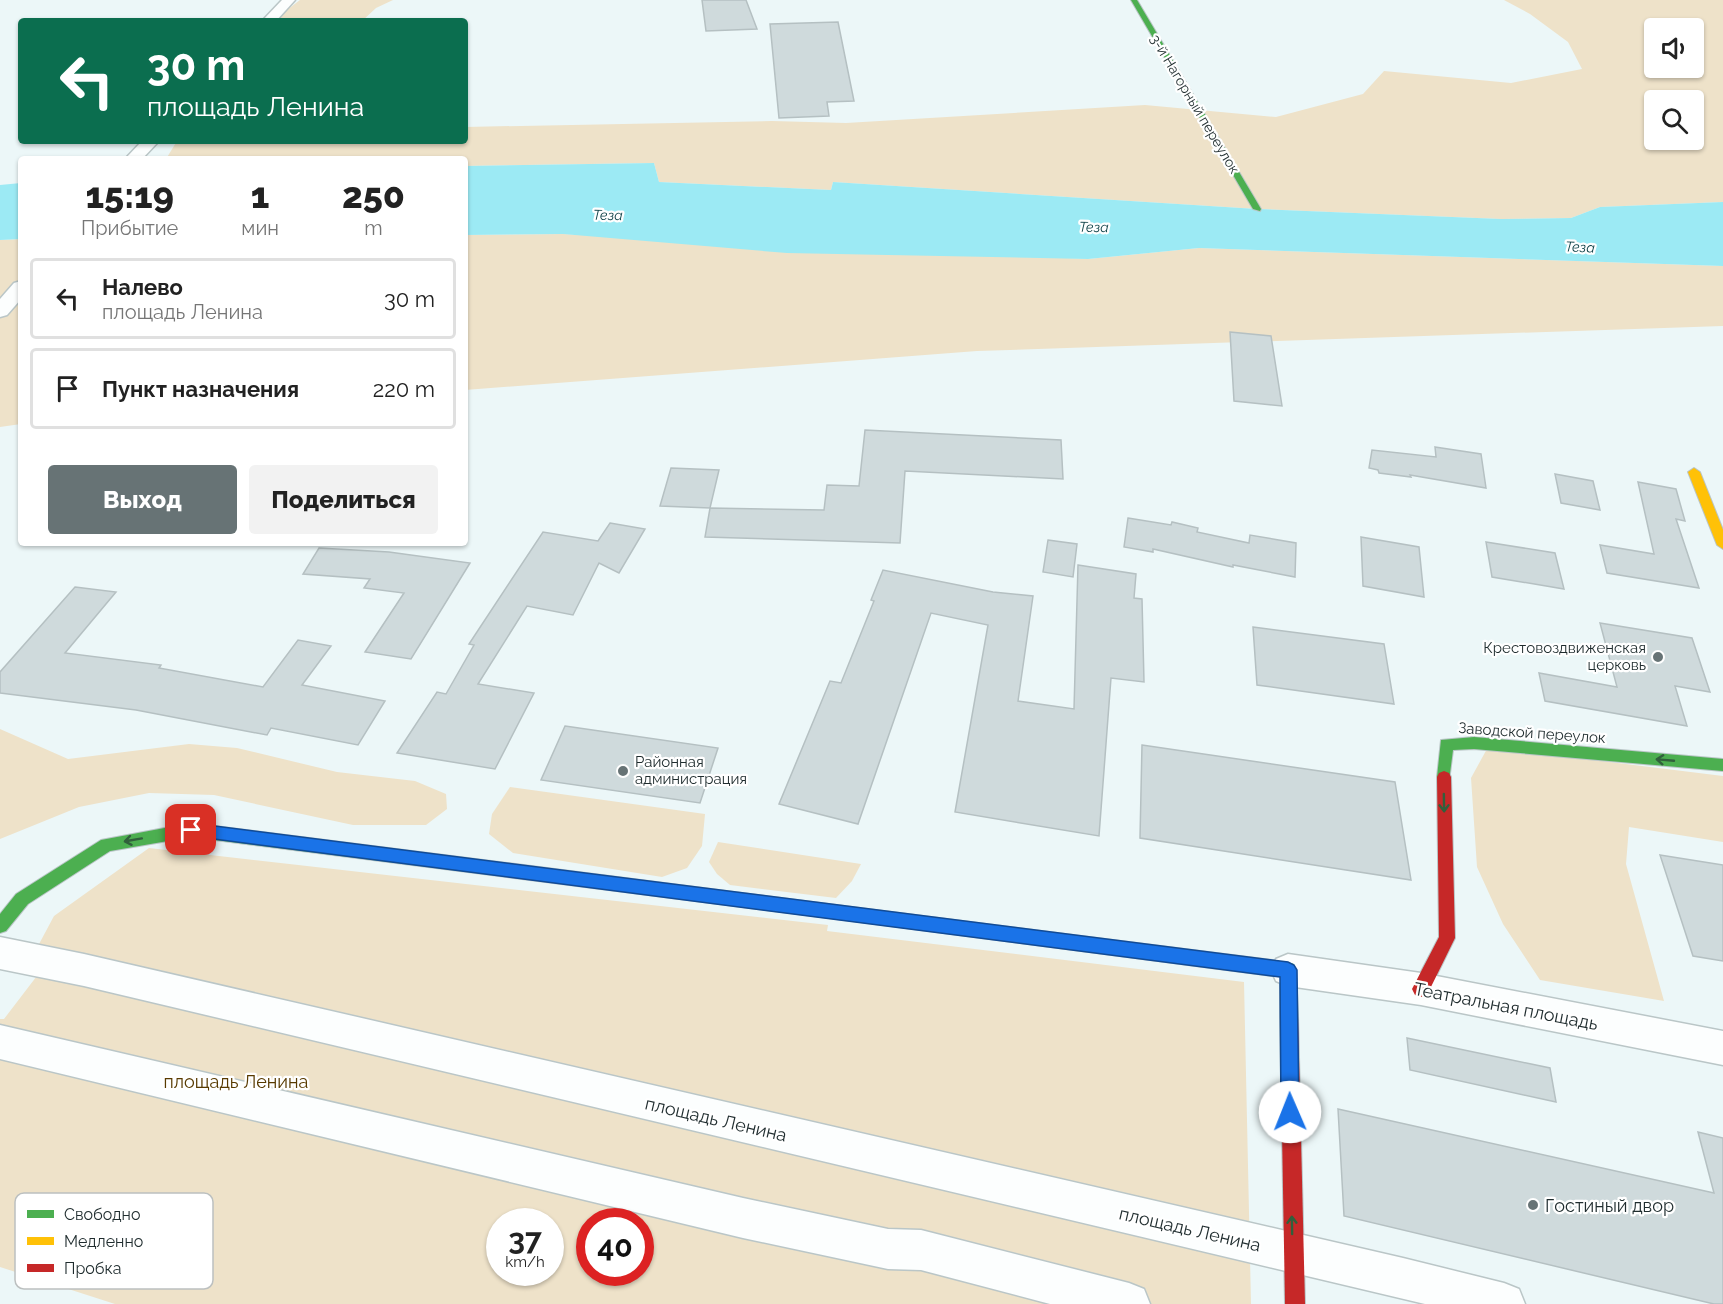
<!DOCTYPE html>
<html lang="ru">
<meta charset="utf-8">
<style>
body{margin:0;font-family:Raleway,sans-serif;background:#f2f2f2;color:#222;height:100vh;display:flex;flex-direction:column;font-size:22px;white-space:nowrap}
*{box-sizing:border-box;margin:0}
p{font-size:20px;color:#767676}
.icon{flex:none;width:33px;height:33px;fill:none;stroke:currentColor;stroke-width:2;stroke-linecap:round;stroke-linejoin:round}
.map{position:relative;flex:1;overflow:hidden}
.drawer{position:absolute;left:18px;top:156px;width:450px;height:390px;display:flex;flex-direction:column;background:#fff;border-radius:6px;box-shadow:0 2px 4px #0004}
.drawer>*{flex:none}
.top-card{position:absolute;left:18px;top:18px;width:450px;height:126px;border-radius:6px;box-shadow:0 2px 4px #0004;background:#0b6e4f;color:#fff;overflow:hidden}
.controls{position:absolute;left:1644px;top:18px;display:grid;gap:12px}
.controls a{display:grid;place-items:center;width:60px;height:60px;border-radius:6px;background:#fff;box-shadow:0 2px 4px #0004;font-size:30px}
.speed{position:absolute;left:486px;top:1208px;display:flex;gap:12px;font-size:30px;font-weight:700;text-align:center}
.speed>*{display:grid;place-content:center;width:78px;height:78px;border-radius:50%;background:#fff;box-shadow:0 2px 4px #0004;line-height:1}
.speed small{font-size:15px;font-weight:400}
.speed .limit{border:9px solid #d22;background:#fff;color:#111}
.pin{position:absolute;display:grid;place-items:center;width:51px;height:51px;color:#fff;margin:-26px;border-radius:12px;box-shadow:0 3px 9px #0006}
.me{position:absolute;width:66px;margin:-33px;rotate:359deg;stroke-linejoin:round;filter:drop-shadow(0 0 4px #0008)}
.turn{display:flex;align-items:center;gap:21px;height:126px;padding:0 30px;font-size:27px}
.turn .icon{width:78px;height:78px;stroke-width:2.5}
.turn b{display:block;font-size:42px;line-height:51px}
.eta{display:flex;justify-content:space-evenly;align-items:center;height:102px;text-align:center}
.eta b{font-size:36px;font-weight:800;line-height:42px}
.action{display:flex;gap:12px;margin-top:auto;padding:12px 30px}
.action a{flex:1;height:69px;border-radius:6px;background:#677375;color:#fff;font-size:24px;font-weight:800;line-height:69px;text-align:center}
.action a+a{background:#f2f2f2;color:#222}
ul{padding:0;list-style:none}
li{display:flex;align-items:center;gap:18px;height:81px;margin:0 12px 9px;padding:0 18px;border:3px solid #e0e0e0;border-radius:6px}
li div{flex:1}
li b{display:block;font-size:22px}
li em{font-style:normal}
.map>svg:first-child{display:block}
.green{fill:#eee2c9;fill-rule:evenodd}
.water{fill:#9ceaf4}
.building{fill:#cfdadc;stroke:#b5c0c2;stroke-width:1.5}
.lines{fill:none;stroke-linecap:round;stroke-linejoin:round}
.street-casing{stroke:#bac6c7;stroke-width:3}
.fast-casing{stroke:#bac6c7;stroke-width:2}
.slow-casing{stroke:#bac6c7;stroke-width:2}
.jam-casing{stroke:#bac6c7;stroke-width:2}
.street{fill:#fcfefe;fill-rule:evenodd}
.fast{fill:#4caf50;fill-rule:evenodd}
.slow{fill:#ffc107;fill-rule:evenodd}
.jam{fill:#c62828;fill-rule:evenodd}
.oneway{stroke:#31603c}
.route{fill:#1a73e8;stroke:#114b97;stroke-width:1.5}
.poi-dot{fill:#677375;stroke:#fff;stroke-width:2}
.labels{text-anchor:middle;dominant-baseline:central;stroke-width:4.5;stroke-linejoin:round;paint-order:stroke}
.far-street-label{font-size:14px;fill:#1f2c2e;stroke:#fff}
.far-water-label{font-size:14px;font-style:italic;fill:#114349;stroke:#fff}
.poi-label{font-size:15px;fill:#1f2c2e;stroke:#fff;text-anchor:end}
.street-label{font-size:15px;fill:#1f2c2e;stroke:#fff}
.near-street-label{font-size:18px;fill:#1f2c2e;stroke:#fff}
.near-park-label{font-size:18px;fill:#583a00;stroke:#fff}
.near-poi-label{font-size:18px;fill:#1f2c2e;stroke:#fff;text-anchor:start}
.key{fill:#fff;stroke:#bcc0c0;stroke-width:1.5}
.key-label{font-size:16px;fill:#1f2c2e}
</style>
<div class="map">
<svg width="1723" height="1304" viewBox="0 0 1723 1304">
<rect width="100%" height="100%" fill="#ecf7f8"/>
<g class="green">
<polygon points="300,0 393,0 376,8 362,21 276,21 279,16"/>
<path d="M1504,0H1723V202L1600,207L1571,218L1501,219L1257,209L833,182L831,190L659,182L654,163L465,166V159H166L177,141H465V127L772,121L846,123L1145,105L1276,117L1363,94L1384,71L1511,83L1582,69L1568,42L1530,14ZM1654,28H1694V68H1654ZM1654,100H1694V140H1654Z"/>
<polygon points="563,234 1088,259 1199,248 1723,266 1723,326 977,351 465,390 465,235"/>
<polygon points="21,239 21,424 0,427 0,240"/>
<polygon points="0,729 68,759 189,744 237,748 337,772 415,781 446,794 447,809 426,825 353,825 214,795 149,793 79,807 0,839"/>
<polygon points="1488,747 1723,776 1723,842 1629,827 1626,864 1664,1001 1540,980 1503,924 1477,867 1471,778"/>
<polygon points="510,787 705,814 702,846 687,868 662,877 513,853 489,834 492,814"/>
<polygon points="718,842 861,864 852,881 836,898 730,885 717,874 709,862"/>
<path d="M149,848L828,925L827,931L1244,982L1251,1304H115L0,1267V1019H4L56,951L38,946L54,916ZM500,1221H550V1272H500ZM590,1221H640V1272H590Z"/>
</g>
<g class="water">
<polygon points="654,163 659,182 831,190 833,182 1257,209 1501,219 1571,218 1600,207 1723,202 1723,266 1199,248 1088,259 787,253 563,234 465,235 465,166"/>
<polygon points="21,183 21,239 0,240 0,185"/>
</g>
<g class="building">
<polygon points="702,0 746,0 757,29 706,31"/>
<polygon points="838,22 854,101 827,102 829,116 779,118 770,24"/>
<polygon points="1230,332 1271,336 1282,406 1234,401"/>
<polygon points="865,430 1061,440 1063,479 905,471 900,543 705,537 710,508 824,510 827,485 859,486"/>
<polygon points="1435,447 1481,454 1486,488 1410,475 1411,477 1379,473 1378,470 1369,468 1372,450 1436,457"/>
<polygon points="671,468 719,470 710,508 660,506"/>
<polygon points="1555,474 1593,481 1600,510 1561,503"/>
<polygon points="1638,482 1676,489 1685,521 1676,519 1699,588 1607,573 1600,545 1654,554"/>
<polygon points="1128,518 1171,525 1172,522 1198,528 1197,532 1249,543 1250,535 1296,543 1295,577 1233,565 1233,567 1153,549 1153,552 1124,547"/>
<polygon points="610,523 645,529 619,573 599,563 573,615 527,606 478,684 534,693 495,769 397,753 437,692 446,694 474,645 469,644 543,532 598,541"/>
<polygon points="1361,537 1419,547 1424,597 1363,586"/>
<polygon points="1048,540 1077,544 1073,577 1043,572"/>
<polygon points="1486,542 1555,553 1564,589 1492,577"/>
<polygon points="319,548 389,552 470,563 411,659 365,652 404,593 364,588 370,579 303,574"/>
<polygon points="1078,565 1136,574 1134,598 1142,599 1144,682 1111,678 1099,836 955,812 988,625 931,613 858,824 779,804 830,681 841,683 874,601 871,600 883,570 993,592 1033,596 1018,701 1074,709"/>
<polygon points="75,587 116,592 65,653 161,665 159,668 263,687 298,640 331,646 302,685 385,701 358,745 271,728 267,735 136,710 0,693 0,672"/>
<polygon points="1600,623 1692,638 1710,692 1675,686 1687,726 1545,701 1539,673 1617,687"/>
<polygon points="1253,627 1384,644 1394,704 1257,685"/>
<polygon points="565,726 718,748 700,803 541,780"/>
<polygon points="1142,745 1395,782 1411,880 1140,838"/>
<polygon points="1660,855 1723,865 1723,961 1693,956"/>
<polygon points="1407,1038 1550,1068 1556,1102 1410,1070"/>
<polygon points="1338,1109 1714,1193 1698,1132 1723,1138 1723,1304 1714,1304 1344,1216"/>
</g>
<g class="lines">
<g class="street-casing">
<g id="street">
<polygon points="282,0 295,0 276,21 262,21"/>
<polygon points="142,141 159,141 142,159 125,159"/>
<polygon points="21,281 21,299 7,315 0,317 0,299 14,283"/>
<polygon points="0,937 84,954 1403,1258 1504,1283 1519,1289 1525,1304 1425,1304 84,986 0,969"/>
<polygon points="1288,954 1421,973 1723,1031 1723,1065 1421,1005 1288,986 1276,981 1271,970 1276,959"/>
<polygon points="0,1025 743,1198 888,1229 921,1230 1129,1283 1144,1289 1150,1304 1050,1304 921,1270 888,1269 743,1238 0,1059"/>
</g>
</g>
<g class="fast-casing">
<g id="fast">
<polygon points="1131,0 1137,0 1261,209 1260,211 1253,209"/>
<polygon points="1474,737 1723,759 1723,771 1474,749 1453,750 1449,781 1444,783 1439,781 1437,777 1441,740"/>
<polygon points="191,823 507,863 513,865 515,870 513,875 507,877 191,837 110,851 28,904 6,931 0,933 0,914 16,894 101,840"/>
<polygon points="852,907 1288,962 1294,964 1296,970 1298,1016 1295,1022 1289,1024 1283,1022 1280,1016 1280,977 852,921 846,919 844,914 846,909"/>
</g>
</g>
<g class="slow-casing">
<polygon id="slow" points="1694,468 1700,472 1723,530 1723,549 1717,545 1688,472"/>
</g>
<g class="jam-casing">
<g id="jam">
<polygon points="1444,771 1449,773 1451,777 1455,938 1427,995 1421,997 1415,995 1412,989 1439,937 1437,777 1439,773"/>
<polygon points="507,863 852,907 858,909 860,914 858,919 852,921 507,877 501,875 499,870 501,865"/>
<polygon points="1289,1008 1295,1010 1298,1016 1305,1304 1285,1304 1280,1016 1283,1010"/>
</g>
</g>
<use href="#street" class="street"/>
<use href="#fast" class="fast"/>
<use href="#slow" class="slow"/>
<use href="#jam" class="jam"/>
</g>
<defs><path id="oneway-shaft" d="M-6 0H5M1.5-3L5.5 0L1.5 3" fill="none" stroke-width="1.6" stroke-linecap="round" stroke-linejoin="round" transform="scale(1.5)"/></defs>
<g class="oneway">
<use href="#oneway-shaft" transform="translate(1665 760) rotate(-175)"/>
<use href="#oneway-shaft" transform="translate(1444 803) rotate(89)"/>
<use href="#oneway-shaft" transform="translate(133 840) rotate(170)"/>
<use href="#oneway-shaft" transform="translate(1292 1225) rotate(-91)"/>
</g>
<polygon class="route" points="191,823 1288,962 1294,965 1297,970 1299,1112 1297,1118 1290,1121 1283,1118 1281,1112 1280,977 191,836 185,834 183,830 185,825"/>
<g class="poi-dot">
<circle cx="1658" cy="657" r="6"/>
<circle cx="623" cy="771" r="6"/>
<circle cx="1533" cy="1205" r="6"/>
</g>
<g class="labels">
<g class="far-street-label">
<text transform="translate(1195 104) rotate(59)">3-й Нагорный переулок</text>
</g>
<g class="far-water-label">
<text transform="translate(608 215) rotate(1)">Теза</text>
<text transform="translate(1094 227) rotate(1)">Теза</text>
<text transform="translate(1580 247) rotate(3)">Теза</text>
</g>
<g class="poi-label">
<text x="1646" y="648">Крестовоздвиженская<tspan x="1646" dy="17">церковь</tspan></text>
<text x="635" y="762" text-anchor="start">Районная<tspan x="635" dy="17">администрация</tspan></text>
</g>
<g class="street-label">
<text transform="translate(1532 733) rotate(4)">Заводской переулок</text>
</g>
<g class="near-street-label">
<text transform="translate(1506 1006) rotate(11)">Театральная площадь</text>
<text transform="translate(716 1119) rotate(13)">площадь Ленина</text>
<text transform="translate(1190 1229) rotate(13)">площадь Ленина</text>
</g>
<g class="near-park-label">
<text x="236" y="1081">площадь Ленина</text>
</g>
<g class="near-poi-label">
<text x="1545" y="1205">Гостиный двор</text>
</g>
</g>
<rect x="15" y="1193" width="198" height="96" rx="9" class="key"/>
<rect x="27" y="1210" width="27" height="8" fill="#4caf50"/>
<rect x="27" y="1237" width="27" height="8" fill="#ffc107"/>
<rect x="27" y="1264" width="27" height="8" fill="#c62828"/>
<g class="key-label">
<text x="64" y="1220">Свободно</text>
<text x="64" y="1247">Медленно</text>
<text x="64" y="1274">Пробка</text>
</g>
</svg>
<div class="controls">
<a><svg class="icon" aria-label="sound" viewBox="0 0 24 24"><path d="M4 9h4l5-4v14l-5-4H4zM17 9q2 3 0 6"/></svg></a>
<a><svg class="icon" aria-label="search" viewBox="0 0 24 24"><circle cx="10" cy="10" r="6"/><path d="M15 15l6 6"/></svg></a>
</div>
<div class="speed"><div>37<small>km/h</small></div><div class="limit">40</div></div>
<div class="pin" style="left:191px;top:830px;background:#d93025"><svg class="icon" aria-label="arrive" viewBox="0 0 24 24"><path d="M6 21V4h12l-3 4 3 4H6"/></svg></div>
<svg class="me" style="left:1290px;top:1112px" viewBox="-20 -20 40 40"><circle r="19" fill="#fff"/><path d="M0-13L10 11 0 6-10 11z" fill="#1a73e8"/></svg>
<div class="top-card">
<div class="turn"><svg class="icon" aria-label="left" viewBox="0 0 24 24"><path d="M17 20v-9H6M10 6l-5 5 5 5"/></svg><div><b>30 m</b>площадь Ленина</div></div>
</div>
<section class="drawer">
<div class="eta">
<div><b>15:19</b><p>Прибытие</p></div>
<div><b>1</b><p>мин</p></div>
<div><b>250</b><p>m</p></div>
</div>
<ul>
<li><svg class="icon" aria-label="left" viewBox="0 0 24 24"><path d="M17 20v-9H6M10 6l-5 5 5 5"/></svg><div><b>Налево</b><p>площадь Ленина</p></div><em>30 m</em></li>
<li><svg class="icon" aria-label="arrive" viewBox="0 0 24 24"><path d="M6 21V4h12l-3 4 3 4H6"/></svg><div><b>Пункт назначения</b></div><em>220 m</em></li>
</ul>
<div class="action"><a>Выход</a><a>Поделиться</a></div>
</section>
</div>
